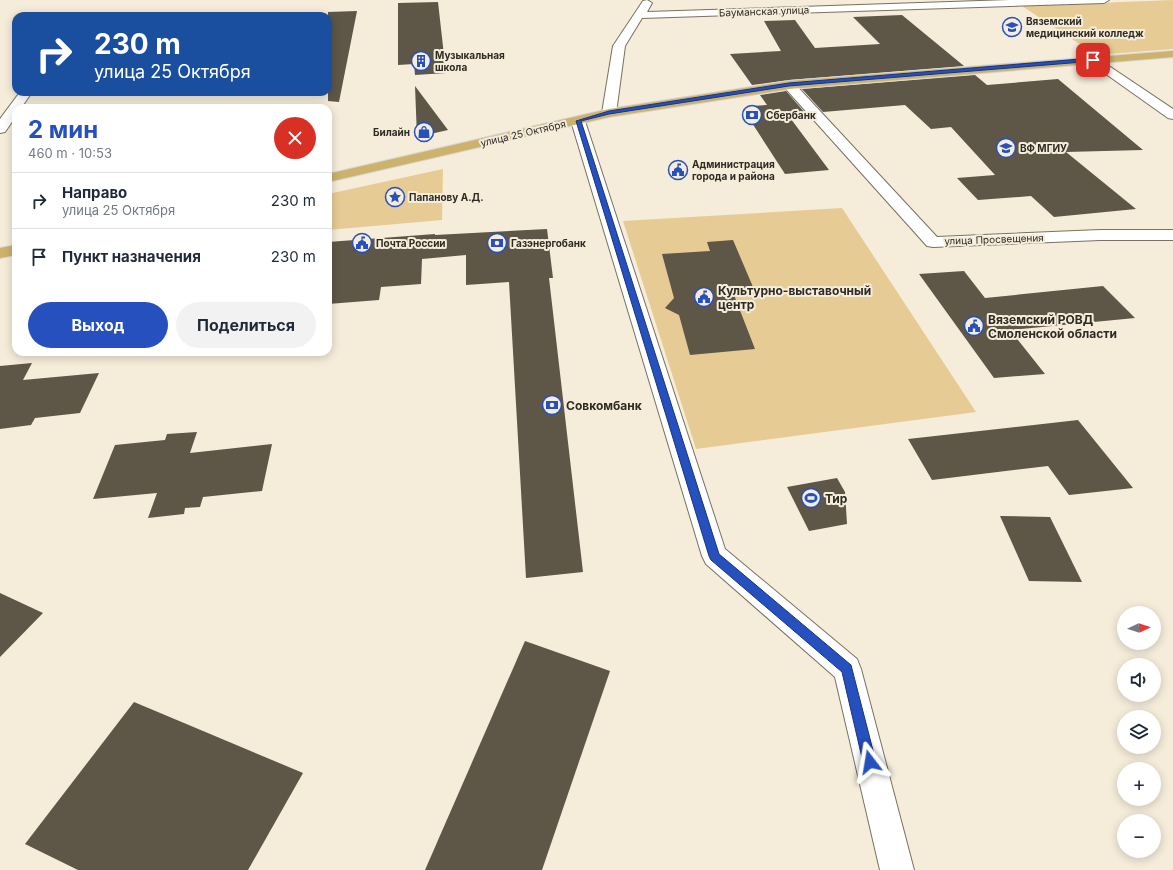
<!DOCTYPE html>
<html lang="ru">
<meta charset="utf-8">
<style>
body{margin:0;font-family:Inter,sans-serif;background:#f2f2f3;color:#1f2937;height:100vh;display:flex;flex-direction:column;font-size:15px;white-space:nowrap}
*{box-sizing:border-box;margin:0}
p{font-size:13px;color:#747a83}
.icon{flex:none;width:22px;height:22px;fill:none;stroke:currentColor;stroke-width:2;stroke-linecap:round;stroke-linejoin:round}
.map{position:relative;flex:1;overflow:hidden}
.details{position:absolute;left:12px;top:104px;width:320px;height:252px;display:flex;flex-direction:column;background:#fff;border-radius:12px;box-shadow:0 2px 10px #0003}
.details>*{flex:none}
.hud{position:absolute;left:12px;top:12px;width:320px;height:84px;border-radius:12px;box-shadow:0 2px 10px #0003;background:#1a4fa0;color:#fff;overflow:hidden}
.needle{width:26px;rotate:86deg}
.fabs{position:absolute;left:1117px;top:606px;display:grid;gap:8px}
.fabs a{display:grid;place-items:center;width:44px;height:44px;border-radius:50%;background:#fff;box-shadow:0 2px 10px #0003;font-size:20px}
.pin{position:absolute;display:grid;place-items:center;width:34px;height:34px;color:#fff;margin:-17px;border-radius:8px;box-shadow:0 2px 6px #0006}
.me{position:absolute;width:44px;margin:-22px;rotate:346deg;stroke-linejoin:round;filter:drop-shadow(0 0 3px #0008)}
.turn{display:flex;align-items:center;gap:14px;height:84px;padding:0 16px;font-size:18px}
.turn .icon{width:52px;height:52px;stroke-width:2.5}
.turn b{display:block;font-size:28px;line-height:34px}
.round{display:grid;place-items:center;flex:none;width:42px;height:42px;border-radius:21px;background:#f2f2f3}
.headline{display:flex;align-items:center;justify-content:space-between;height:68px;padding:0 16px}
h1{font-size:24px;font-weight:700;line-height:30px;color:#2550be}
.action{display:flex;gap:8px;margin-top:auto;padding:8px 16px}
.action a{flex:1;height:46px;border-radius:24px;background:#2550be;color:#fff;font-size:16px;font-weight:700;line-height:46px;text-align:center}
.action a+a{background:#f2f2f3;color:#1f2937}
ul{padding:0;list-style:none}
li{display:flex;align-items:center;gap:12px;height:56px;padding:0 16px;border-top:1px solid #e0e1e3}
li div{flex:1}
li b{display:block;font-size:15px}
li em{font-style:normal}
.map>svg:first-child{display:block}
.green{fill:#e7cb94}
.building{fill:#5e5647}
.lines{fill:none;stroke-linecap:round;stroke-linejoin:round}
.minor-casing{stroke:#797161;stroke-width:2}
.primary-casing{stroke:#d5d4d3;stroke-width:2}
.minor{fill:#fff;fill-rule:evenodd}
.primary{fill:#ccb26b;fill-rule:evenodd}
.route{fill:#2550be;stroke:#18347c}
.labels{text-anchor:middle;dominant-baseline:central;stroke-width:4;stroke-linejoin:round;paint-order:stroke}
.far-street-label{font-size:10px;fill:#2e2a24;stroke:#f5ecda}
.far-poi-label{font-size:10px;font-weight:bold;fill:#2e2a24;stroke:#f5ecda;text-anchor:start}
.poi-label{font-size:12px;font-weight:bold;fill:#2e2a24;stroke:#f5ecda;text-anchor:start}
</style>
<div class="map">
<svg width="1173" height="870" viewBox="0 0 1173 870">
<rect width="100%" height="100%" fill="#f5ecda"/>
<g class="green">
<polygon points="1173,0 1173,49 1096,55 1022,6"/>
<polygon points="443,169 442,220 328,230 328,194"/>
<polygon points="842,208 976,412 696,449 623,221"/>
</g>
<g class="building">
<polygon points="438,2 446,73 415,75 414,64 398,65 398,3"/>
<polygon points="357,11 339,102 328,101 328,12"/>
<polygon points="902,15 964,66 789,80 752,85 730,54 781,51 764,21 795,20 815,48 880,44 853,17"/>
<polygon points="975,75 987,85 1058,79 1143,150 1066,152 1136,209 1054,217 1031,196 978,200 957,178 995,175 951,127 931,129 905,105 823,112 802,89"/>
<polygon points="415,86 448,130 417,137"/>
<polygon points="786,91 806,114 788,115 829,170 785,174 743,109 754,109 752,106 767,105 760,95"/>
<polygon points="547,229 553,278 549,278 583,572 526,578 509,282 466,285 466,255 422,259 421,284 381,287 379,300 328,304 328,242 435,234 435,235"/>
<polygon points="733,240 756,294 734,295 755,349 690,355 679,315 665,308 674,298 662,254 710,251 707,242"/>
<polygon points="964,271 985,298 1103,286 1135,318 1010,330 1045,374 994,378 919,274"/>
<polygon points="32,363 23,380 99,373 80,413 35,418 31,425 0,429 0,366"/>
<polygon points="1078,420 1133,488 1069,495 1048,466 932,480 908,439"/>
<polygon points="197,432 190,453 272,444 262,491 203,497 200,507 185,508 184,514 148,518 157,493 93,499 115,445 165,440 167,434"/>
<polygon points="837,478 845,492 847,524 809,531 787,487"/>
<polygon points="1000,516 1050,517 1082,582 1029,581"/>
<polygon points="0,593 43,613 0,657"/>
<polygon points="525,641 610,671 542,870 425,870"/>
<polygon points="134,702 303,773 248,870 78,870 25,844"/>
</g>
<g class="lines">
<g class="minor-casing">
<g id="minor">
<polygon points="647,0 652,3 647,12 1010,0 1109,0 1104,3 642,18 625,46 616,113 614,116 604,116 602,113 613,46 643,1"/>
<polygon points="1093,56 1097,58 1173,109 1173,119 1168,118 1089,62 1087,60 1089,58"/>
<polygon points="789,81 793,82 937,237 1100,230 1173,230 1173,240 1100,240 933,247 927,246 785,88 783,85 785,82"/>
<polygon points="20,92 32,92 21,108 16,108 16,116 5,132 0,133 0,119"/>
<polygon points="578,117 583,118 585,121 725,549 857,659 861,669 914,870 880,870 835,677 706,564 702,556 571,121 573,118"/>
</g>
</g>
<g class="primary-casing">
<g id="primary">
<polygon points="1173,51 1173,57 789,89 609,117 328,182 328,174 609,109 789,81"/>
<polygon points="16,245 16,255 0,258 0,248"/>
</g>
</g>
<use href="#minor" class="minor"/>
<use href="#primary" class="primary"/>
</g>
<polygon class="route" points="1093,58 1095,61 789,86 609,114 581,121 719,554 851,665 876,762 874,766 870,768 865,766 863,762 842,672 711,560 709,556 576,121 609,111 789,83"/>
<defs>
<g id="university-ring" transform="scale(1)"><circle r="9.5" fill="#f5ecda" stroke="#2550be" stroke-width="1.5"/><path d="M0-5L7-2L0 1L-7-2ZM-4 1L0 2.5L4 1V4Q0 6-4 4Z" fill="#2550be"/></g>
<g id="building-ring" transform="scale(1)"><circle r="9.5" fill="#f5ecda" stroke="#2550be" stroke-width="1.5"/><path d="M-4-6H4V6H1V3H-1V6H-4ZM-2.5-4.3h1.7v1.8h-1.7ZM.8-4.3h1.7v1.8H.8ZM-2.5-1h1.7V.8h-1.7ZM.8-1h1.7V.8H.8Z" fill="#2550be"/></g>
<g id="bank-ring" transform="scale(1)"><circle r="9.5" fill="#f5ecda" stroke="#2550be" stroke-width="1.5"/><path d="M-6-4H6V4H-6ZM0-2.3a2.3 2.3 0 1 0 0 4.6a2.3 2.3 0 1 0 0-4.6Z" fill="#2550be"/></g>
<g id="shop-ring" transform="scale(1)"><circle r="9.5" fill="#f5ecda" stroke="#2550be" stroke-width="1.5"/><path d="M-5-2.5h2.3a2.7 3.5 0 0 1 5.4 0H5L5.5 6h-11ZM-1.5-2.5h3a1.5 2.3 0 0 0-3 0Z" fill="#2550be"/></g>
<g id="civic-ring" transform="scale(1)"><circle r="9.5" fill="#f5ecda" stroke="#2550be" stroke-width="1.5"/><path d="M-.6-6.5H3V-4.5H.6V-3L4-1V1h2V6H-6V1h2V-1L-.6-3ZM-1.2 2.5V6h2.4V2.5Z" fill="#2550be"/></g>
<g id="sight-ring" transform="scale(1)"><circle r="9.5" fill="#f5ecda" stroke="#2550be" stroke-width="1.5"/><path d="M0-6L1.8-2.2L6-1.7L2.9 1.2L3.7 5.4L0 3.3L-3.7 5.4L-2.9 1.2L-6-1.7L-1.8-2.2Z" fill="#2550be"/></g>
<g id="stadium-ring" transform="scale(1)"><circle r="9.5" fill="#f5ecda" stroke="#2550be" stroke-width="1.5"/><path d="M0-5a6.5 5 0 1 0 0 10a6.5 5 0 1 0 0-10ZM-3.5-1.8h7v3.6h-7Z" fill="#2550be"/></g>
</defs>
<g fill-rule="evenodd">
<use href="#university-ring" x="1012" y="27"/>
<use href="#building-ring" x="421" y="61"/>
<use href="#bank-ring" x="752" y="115"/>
<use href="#shop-ring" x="424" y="132"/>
<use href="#university-ring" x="1006" y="148"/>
<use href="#civic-ring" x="678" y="170"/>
<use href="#sight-ring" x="395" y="197"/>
<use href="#civic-ring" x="362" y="243"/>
<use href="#bank-ring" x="497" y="243"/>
<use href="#civic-ring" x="704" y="297"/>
<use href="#civic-ring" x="974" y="326"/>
<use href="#bank-ring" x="552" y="405"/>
<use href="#stadium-ring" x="811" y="498"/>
</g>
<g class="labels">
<g class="far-street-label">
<text transform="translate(764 11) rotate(-2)">Бауманская улица</text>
<text transform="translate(523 133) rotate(-13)">улица 25 Октября</text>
<text transform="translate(994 239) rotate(-2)">улица Просвещения</text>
</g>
<g class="far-poi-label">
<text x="1026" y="21">Вяземский<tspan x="1026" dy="12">медицинский колледж</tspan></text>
<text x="435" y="55">Музыкальная<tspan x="435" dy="12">школа</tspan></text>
<text x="766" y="115">Сбербанк</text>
<text x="410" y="132" text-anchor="end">Билайн</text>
<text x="1020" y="148">ВФ МГИУ</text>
<text x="692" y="164">Администрация<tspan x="692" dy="12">города и района</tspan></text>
<text x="409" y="197">Папанову А.Д.</text>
<text x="376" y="243">Почта России</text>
<text x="511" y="243">Газэнергобанк</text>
</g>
<g class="poi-label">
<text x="718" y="290">Культурно-выставочный<tspan x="718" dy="14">центр</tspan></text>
<text x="988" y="319">Вяземский РОВД<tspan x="988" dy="14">Смоленской области</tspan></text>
<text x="566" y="405">Совкомбанк</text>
<text x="825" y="498">Тир</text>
</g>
</g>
</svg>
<div class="fabs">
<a><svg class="needle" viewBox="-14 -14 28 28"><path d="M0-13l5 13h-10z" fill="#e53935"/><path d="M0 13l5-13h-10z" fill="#747a83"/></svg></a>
<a><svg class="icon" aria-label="sound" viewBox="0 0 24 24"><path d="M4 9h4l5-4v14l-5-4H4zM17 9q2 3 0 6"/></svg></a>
<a><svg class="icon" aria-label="layers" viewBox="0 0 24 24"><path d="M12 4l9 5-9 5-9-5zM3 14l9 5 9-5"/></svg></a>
<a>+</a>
<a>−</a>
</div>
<div class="pin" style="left:1093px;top:60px;background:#d93025"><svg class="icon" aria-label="arrive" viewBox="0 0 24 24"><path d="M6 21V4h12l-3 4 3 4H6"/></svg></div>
<svg class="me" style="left:870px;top:762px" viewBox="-20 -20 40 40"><path d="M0-17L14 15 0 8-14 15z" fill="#2550be" stroke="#fff" stroke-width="4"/></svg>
<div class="hud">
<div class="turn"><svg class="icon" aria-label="right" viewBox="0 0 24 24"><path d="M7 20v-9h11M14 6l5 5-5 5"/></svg><div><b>230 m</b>улица 25 Октября</div></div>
</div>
<section class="details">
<div class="headline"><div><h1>2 мин</h1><p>460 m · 10:53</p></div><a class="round" style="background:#d93025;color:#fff"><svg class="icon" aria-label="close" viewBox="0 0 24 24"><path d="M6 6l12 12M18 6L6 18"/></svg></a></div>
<ul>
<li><svg class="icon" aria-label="right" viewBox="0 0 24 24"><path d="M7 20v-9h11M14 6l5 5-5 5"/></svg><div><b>Направо</b><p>улица 25 Октября</p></div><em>230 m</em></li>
<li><svg class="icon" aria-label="arrive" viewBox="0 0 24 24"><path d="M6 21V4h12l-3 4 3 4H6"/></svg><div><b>Пункт назначения</b></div><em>230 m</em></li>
</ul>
<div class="action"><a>Выход</a><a>Поделиться</a></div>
</section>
</div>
